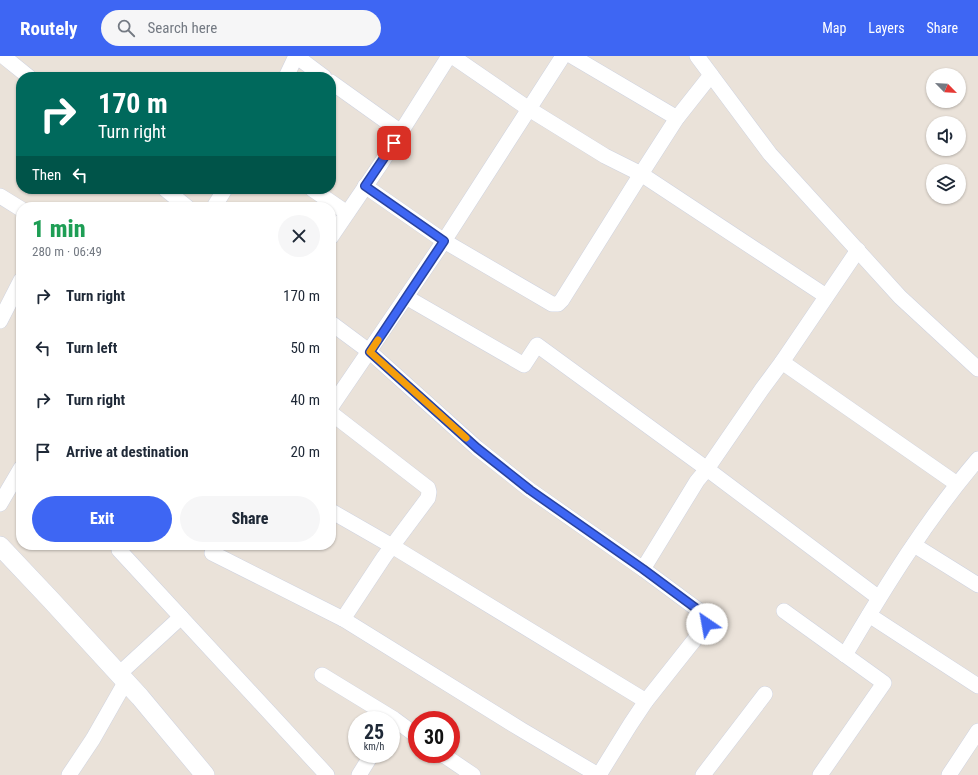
<!DOCTYPE html>
<meta charset="utf-8">
<style>
body{margin:0;font-family:"Roboto Condensed",sans-serif;background:#f6f6f7;color:#1f2937;height:100vh;display:flex;flex-direction:column;font-size:15px;white-space:nowrap}
*{box-sizing:border-box;margin:0}
p{font-size:13px;color:#747a83}
.icon{flex:none;width:22px;height:22px;fill:none;stroke:currentColor;stroke-width:2;stroke-linecap:round;stroke-linejoin:round}
.map{position:relative;flex:1;overflow:hidden}
.panel{position:absolute;left:16px;top:146px;width:320px;height:348px;display:flex;flex-direction:column;background:#fff;border-radius:16px;box-shadow:0 1px 3px #0004}
.panel>*{flex:none}
.banner{position:absolute;left:16px;top:16px;width:320px;height:122px;border-radius:16px;box-shadow:0 1px 3px #0004;background:#00695c;color:#fff;overflow:hidden}
.needle{width:26px;rotate:114deg}
.buttons{position:absolute;left:926px;top:12px;display:grid;gap:8px}
.buttons a{display:grid;place-items:center;width:40px;height:40px;border-radius:50%;background:#fff;box-shadow:0 1px 3px #0004;font-size:20px}
.speed{position:absolute;left:348px;top:655px;display:flex;gap:8px;font-size:20px;font-weight:700;text-align:center}
.speed>*{display:grid;place-content:center;width:52px;height:52px;border-radius:50%;background:#fff;box-shadow:0 1px 3px #0004;line-height:1}
.speed small{font-size:10px;font-weight:400}
.speed .limit{border:6px solid #d22;background:#fff;color:#111}
.pin{position:absolute;display:grid;place-items:center;width:34px;height:34px;color:#fff;margin:-17px;border-radius:8px;box-shadow:0 2px 6px #0006}
.me{position:absolute;width:44px;margin:-22px;rotate:327deg;stroke-linejoin:round;filter:drop-shadow(0 0 3px #0008)}
.turn{display:flex;align-items:center;gap:14px;height:84px;padding:0 16px;font-size:18px}
.turn .icon{width:52px;height:52px;stroke-width:2.5}
.turn b{display:block;font-size:28px;line-height:34px}
.then{display:flex;align-items:center;height:38px;padding:0 16px;background:#0003;gap:8px;font-size:15px}
.round{display:grid;place-items:center;flex:none;width:42px;height:42px;border-radius:21px;background:#f6f6f7}
.overview{display:flex;align-items:center;justify-content:space-between;height:68px;padding:0 16px}
h1{font-size:24px;font-weight:800;line-height:30px;color:#1e9e55}
.primary-button{display:flex;gap:8px;margin-top:auto;padding:8px 16px}
.primary-button a{flex:1;height:46px;border-radius:24px;background:#3e66f3;color:#fff;font-size:16px;font-weight:800;line-height:46px;text-align:center}
.primary-button a+a{background:#f6f6f7;color:#1f2937}
ul{padding:0;list-style:none}
li{display:flex;align-items:center;gap:12px;height:52px;padding:0 16px}
li div{flex:1}
li b{display:block;font-size:15px}
li em{font-style:normal}
header{display:flex;align-items:center;gap:24px;box-sizing:border-box;height:56px;padding:0 20px;background:#3e66f3;color:#fff}
header strong{font-size:19px}
nav{display:flex;gap:22px;margin-inline-start:auto;font-size:14px}
.search{width:280px;height:36px;background:#f6f6f7;display:flex;align-items:center;gap:10px;box-sizing:border-box;padding:0 14px;border-radius:22px;color:#747a83;font-size:15px}
.map>svg:first-child{display:block}
.lines{fill:none;stroke-linecap:round;stroke-linejoin:round}
.minor-casing{stroke:#cfd3e0;stroke-width:16}
.tertiary-casing{stroke:#cfd3e0;stroke-width:20}
.minor{stroke:#fff;stroke-width:15}
.tertiary{stroke:#fff;stroke-width:19}
.route-casing{stroke:#28429e;stroke-width:10}
.route{stroke:#3e66f3;stroke-width:7}
.slow{stroke:#f59e0b;stroke-width:7}
</style>
<header>
<strong>Routely</strong>
<div class="search"><svg class="icon" aria-label="search" viewBox="0 0 24 24"><circle cx="10" cy="10" r="6"/><path d="M15 15l6 6"/></svg>Search here</div>
<nav><a>Map</a><a>Layers</a><a>Share</a></nav>
</header>
<div class="map">
<svg width="978" height="719" viewBox="0 0 978 719">
<rect width="100%" height="100%" fill="#eae2d9"/>
<g class="lines">
<g class="minor-casing">
<g id="minor">
<polyline points="3,0 29,21"/>
<polyline points="296,0 324,21"/>
<polyline points="452,0 529,53 605,100 641,118 826,240"/>
<polyline points="572,0 677,62"/>
<polyline points="697,0 770,98 900,241 978,313"/>
<polyline points="286,21 296,0"/>
<polyline points="331,26 401,76"/>
<polyline points="365,130 444,185 552,248 558,248 562,244 641,118 677,62 711,19"/>
<polyline points="165,133 187,151"/>
<polyline points="312,133 347,157"/>
<polyline points="0,140 21,153"/>
<polyline points="214,151 225,133"/>
<polyline points="331,181 380,109 449,0"/>
<polyline points="406,241 524,309 537,289 707,413 879,542"/>
<polyline points="0,265 21,224"/>
<polyline points="331,267 370,296 477,392 530,434 643,513 705,559 707,563 707,568 646,645 630,669 599,719"/>
<polyline points="782,306 957,428"/>
<polyline points="331,351 444,185 563,0"/>
<polyline points="331,357 428,432 429,436 428,442 384,501 343,563"/>
<polyline points="0,448 21,412"/>
<polyline points="331,455 392,490 646,645"/>
<polyline points="914,489 978,529"/>
<polyline points="119,494 327,719"/>
<polyline points="212,497 343,563 522,674 598,719"/>
<polyline points="643,513 697,425 707,413 762,333 782,306 858,194"/>
<polyline points="784,555 884,627 820,719"/>
<polyline points="869,559 978,630"/>
<path d="M845,599C885,531 927,463 978,403"/>
<polyline points="119,618 181,561"/>
<polyline points="322,619 394,663 417,680"/>
<polyline points="442,698 473,719"/>
<polyline points="69,719 93,683 126,625"/>
<polyline points="359,719 372,698"/>
<polyline points="703,719 765,638"/>
<polyline points="949,719 978,675"/>
</g>
</g>
<g class="tertiary-casing">
<polyline id="tertiary" points="0,490 51,544 140,641 205,719"/>
</g>
<use href="#minor" class="minor"/>
<use href="#tertiary" class="tertiary"/>
</g>
<g class="lines">
<g class="route-casing">
<polyline id="route" points="394,87 365,130 444,185 370,296 477,392 530,434 643,513 705,559 707,563 707,568"/>
</g>
<use href="#route" class="route"/>
<polyline class="slow" points="378,284 370,296 466,382"/>
</g>
</svg>
<div class="buttons">
<a><svg class="needle" viewBox="-14 -14 28 28"><path d="M0-13l5 13h-10z" fill="#e53935"/><path d="M0 13l5-13h-10z" fill="#747a83"/></svg></a>
<a><svg class="icon" aria-label="sound" viewBox="0 0 24 24"><path d="M4 9h4l5-4v14l-5-4H4zM17 9q2 3 0 6"/></svg></a>
<a><svg class="icon" aria-label="layers" viewBox="0 0 24 24"><path d="M12 4l9 5-9 5-9-5zM3 14l9 5 9-5"/></svg></a>
</div>
<div class="speed"><div>25<small>km/h</small></div><div class="limit">30</div></div>
<div class="pin" style="left:394px;top:87px;background:#d93025"><svg class="icon" aria-label="arrive" viewBox="0 0 24 24"><path d="M6 21V4h12l-3 4 3 4H6"/></svg></div>
<svg class="me" style="left:707px;top:568px" viewBox="-20 -20 40 40"><circle r="19" fill="#fff"/><path d="M0-13L10 11 0 6-10 11z" fill="#3e66f3"/></svg>
<div class="banner">
<div class="turn"><svg class="icon" aria-label="right" viewBox="0 0 24 24"><path d="M7 20v-9h11M14 6l5 5-5 5"/></svg><div><b>170 m</b>Turn right</div></div>
<div class="then">Then<svg class="icon" aria-label="left" viewBox="0 0 24 24"><path d="M17 20v-9H6M10 6l-5 5 5 5"/></svg></div>
</div>
<section class="panel">
<div class="overview"><div><h1>1 min</h1><p>280 m · 06:49</p></div><a class="round"><svg class="icon" aria-label="close" viewBox="0 0 24 24"><path d="M6 6l12 12M18 6L6 18"/></svg></a></div>
<ul>
<li><svg class="icon" aria-label="right" viewBox="0 0 24 24"><path d="M7 20v-9h11M14 6l5 5-5 5"/></svg><div><b>Turn right</b></div><em>170 m</em></li>
<li><svg class="icon" aria-label="left" viewBox="0 0 24 24"><path d="M17 20v-9H6M10 6l-5 5 5 5"/></svg><div><b>Turn left</b></div><em>50 m</em></li>
<li><svg class="icon" aria-label="right" viewBox="0 0 24 24"><path d="M7 20v-9h11M14 6l5 5-5 5"/></svg><div><b>Turn right</b></div><em>40 m</em></li>
<li><svg class="icon" aria-label="arrive" viewBox="0 0 24 24"><path d="M6 21V4h12l-3 4 3 4H6"/></svg><div><b>Arrive at destination</b></div><em>20 m</em></li>
</ul>
<div class="primary-button"><a>Exit</a><a>Share</a></div>
</section>
</div>
